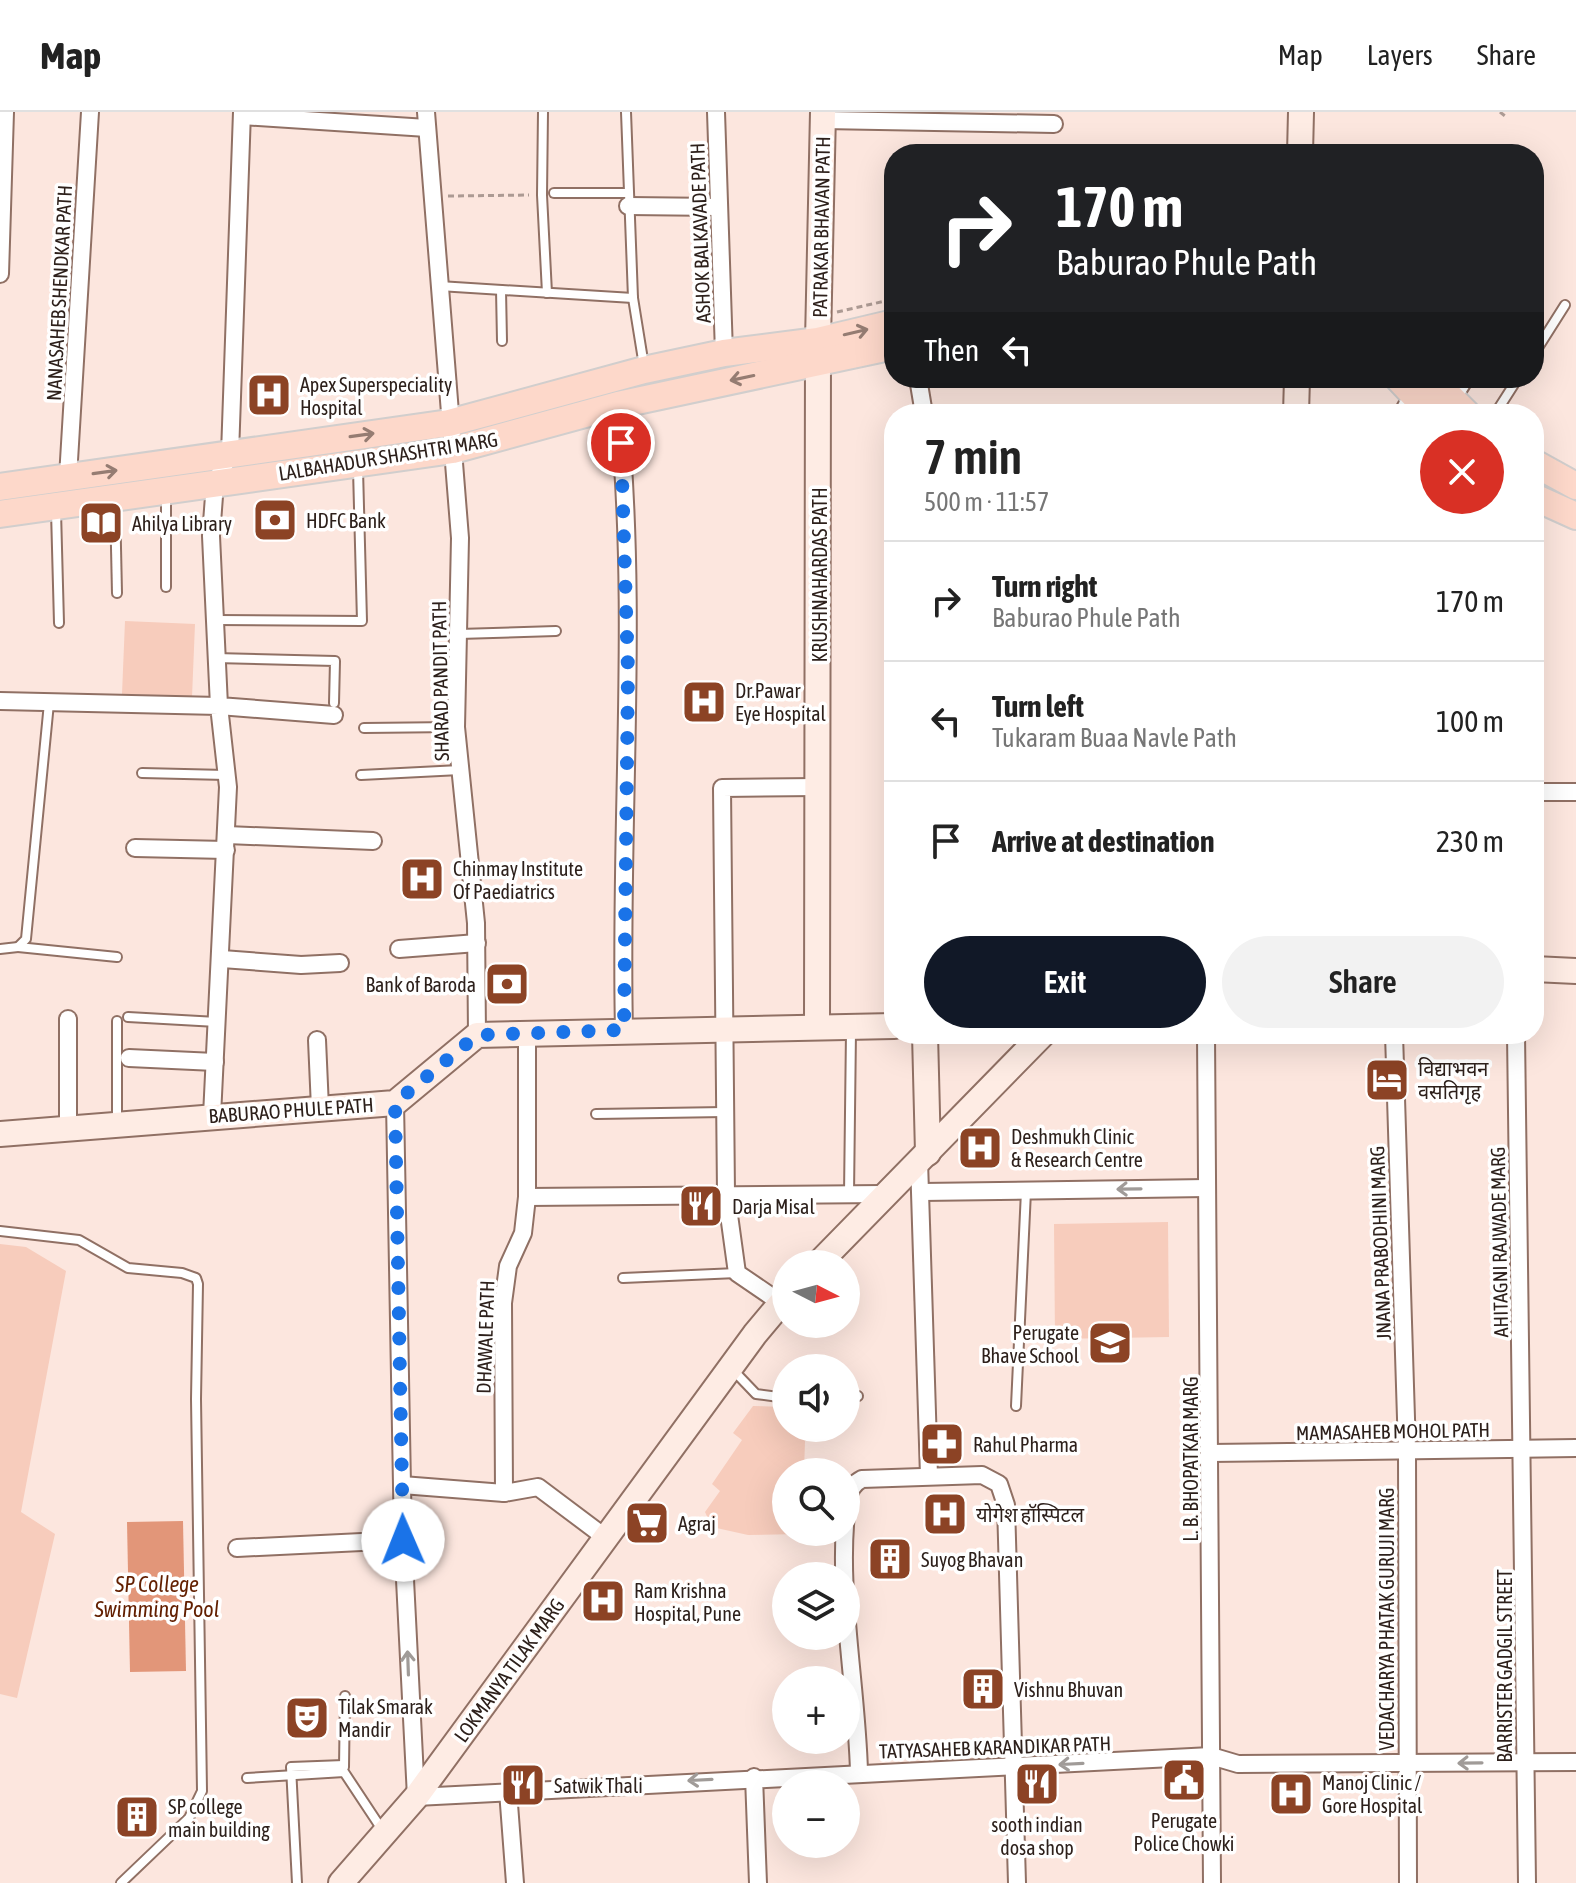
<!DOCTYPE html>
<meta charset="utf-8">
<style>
body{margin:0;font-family:"Asap Condensed","Noto Sans Devanagari",sans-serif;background:#f2f2f2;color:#222;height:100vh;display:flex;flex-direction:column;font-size:30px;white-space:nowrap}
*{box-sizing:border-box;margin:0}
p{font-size:26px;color:#767676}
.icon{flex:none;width:44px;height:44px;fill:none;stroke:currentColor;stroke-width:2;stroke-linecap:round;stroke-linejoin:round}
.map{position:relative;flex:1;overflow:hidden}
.panel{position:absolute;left:884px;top:292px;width:660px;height:640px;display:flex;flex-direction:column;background:#fff;border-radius:32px;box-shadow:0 8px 32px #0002}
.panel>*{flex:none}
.hud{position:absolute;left:884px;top:32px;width:660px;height:244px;border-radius:32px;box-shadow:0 8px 32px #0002;background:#202124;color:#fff;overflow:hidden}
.needle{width:52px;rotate:96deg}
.buttons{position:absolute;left:772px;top:1138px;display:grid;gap:16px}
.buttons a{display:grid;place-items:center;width:88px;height:88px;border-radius:50%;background:#fff;box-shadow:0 8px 32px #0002;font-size:40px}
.pin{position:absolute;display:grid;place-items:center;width:68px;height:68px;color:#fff;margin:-34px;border:4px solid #fff;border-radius:50%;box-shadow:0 2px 8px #0007}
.me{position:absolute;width:88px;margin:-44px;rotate:359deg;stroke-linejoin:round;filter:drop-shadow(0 0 6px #0008)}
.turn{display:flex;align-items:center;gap:28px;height:168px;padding:0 40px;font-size:36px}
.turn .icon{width:104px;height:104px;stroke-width:2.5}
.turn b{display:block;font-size:56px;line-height:68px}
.then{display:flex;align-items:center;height:76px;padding:0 40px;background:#0003;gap:16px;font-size:30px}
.round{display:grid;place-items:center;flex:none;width:84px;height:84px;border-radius:42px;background:#f2f2f2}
.summary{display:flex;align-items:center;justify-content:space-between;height:136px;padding:0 40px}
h1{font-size:48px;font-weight:600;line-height:60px}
.button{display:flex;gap:16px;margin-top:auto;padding:16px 40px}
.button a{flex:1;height:92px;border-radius:48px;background:#111827;color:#fff;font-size:32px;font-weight:600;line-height:92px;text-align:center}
.button a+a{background:#f2f2f2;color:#222}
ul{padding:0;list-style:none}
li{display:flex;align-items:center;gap:24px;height:120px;padding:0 40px;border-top:2px solid #e0e0e0}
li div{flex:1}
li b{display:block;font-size:30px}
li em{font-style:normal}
header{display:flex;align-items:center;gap:48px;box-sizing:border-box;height:112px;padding:0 40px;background:#fff;border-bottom:2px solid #e0e0e0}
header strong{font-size:38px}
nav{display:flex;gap:44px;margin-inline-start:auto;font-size:28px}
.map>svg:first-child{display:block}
.green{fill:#f7ccbc}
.water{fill:#e29679}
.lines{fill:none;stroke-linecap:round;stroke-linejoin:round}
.lane-casing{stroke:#907064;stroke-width:12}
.street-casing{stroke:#907064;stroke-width:20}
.secondary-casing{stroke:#907064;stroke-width:28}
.primary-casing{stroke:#d1cecd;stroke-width:30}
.path{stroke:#ac9a93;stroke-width:3;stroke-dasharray:6 4;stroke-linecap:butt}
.lane{stroke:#fff;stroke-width:8}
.street{stroke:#fff;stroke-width:16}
.secondary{stroke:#feece4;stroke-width:24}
.primary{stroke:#fdd8ca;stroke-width:26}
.oneway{stroke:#957c72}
.oneway2{stroke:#a09b98}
.route{stroke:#1a73e8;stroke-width:14;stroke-dasharray:0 25.2}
.labels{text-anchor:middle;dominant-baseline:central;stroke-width:7;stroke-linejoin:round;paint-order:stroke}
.street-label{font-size:20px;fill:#2d201b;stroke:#fff}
.poi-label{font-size:20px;fill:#2d201b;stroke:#fff;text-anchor:start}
.water-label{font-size:22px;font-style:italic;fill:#621f00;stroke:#fff}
</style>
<header>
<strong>Map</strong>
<nav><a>Map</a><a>Layers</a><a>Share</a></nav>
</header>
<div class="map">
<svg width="1576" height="1771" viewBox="0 0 1576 1771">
<rect width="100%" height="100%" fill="#fce6de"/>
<g class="green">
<polygon points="125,509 195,512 192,585 122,582"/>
<polygon points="1168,1110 1169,1225 1055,1227 1054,1112"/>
<polygon points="0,1132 26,1135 66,1159 21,1400 55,1422 17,1586 0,1582"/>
<polygon points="753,1294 786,1295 786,1316 811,1316 810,1329 805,1329 804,1360 786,1360 786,1420 803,1422 748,1423 712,1415 705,1400 720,1379 712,1372 742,1328 733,1321"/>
</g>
<polygon class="water" points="183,1409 186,1559 130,1560 127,1410"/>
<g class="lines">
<g class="lane-casing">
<g id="lane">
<polyline points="543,0 542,83 547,181"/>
<polyline points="626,0 633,186 644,254"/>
<polyline points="554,81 628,81"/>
<polyline points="439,174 633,186"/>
<polyline points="501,178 502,229"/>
<polyline points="1534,242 1565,193"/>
<polyline points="1198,270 1199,266"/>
<polyline points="1457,287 1470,266"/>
<polyline points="1268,302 1271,300"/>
<polyline points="1495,302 1518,266"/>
<polyline points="115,390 117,481"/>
<polyline points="56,399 59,511"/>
<polyline points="166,475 166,383"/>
<polyline points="216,508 362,509 358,357"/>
<polyline points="459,522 556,519"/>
<polyline points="215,546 335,549 334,591"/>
<polyline points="364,616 455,615"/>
<polyline points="142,661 226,663"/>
<polyline points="361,663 460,658"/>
<polyline points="18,835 117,845"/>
<polyline points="0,837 18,835 26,827 49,591"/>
<polyline points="128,905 217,910"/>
<polyline points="596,1002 725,1000"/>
<polyline points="117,1010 117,909"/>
<polyline points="849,1082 851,919"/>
<polyline points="0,1119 79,1128 128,1156 182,1161 196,1166 198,1172 196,1287 202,1679 189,1706 121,1771"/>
<polyline points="623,1166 737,1161"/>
<polyline points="734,1259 756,1282 786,1286"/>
<polyline points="846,1285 858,1284"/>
<polyline points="1016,1294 1026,1079"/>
<polyline points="344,1655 345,1584"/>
<polyline points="247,1666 344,1660 383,1719"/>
<polyline points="297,1771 291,1655 344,1653"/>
</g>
</g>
<g class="street-casing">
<g id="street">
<polyline points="242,0 230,342 215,371 211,424 219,594 334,603"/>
<polyline points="426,0 460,426 456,615 476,811 477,923"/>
<polyline points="716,0 724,241"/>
<polyline points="242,4 427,16"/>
<polyline points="823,8 1054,12"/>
<polyline points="628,94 719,95"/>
<polyline points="0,162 5,0"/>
<polyline points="918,266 924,302"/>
<path d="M618,293C639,501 619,710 624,918"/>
<polyline points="1402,302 1413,282"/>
<polyline points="68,365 90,0"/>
<polyline points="0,589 219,594 228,675 212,1004"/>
<polyline points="1534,680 1576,680"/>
<polyline points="227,723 373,729"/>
<polyline points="135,736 226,738"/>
<polyline points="399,837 477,831"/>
<polyline points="222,847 301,853 340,851"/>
<polyline points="1206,922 1212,1771"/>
<polyline points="1394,922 1407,1338 1408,1771"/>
<polyline points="1516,922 1527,1771"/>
<polyline points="317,928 320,996"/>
<polyline points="129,946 215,950"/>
<polyline points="395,991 403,1428 416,1685 1211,1644 1238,1652 1576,1650"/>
<polyline points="68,1015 68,907"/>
<polyline points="919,1049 929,1364"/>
<polyline points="922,1080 1207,1076"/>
<polyline points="527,1085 885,1082"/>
<polyline points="781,1191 737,1161 726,1081 722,676 818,675"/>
<polyline points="1210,1341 1576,1336"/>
<polyline points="402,1373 504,1381 538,1375 606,1426"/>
<polyline points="504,1381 503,1191 508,1154 523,1121 527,1085 527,923"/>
<polyline points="237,1436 403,1428"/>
<path d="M859,1660C857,1574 835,1469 848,1386C850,1377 854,1371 862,1367L982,1363L999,1372L1006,1393L1017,1771"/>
<polyline points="754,1665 758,1771"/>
<polyline points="508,1679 515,1771"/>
</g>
</g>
<g class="secondary-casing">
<g id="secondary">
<polyline points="1300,42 1301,0"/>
<polyline points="1296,302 1297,266"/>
<polyline points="1534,857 1576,859"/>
<polyline points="817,914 818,229 823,0"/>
<polyline points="925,922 928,1041"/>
<polyline points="0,1022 395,991 477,923 894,914"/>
<polyline points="818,1152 1043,922"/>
<polyline points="341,1771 416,1685 755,1222 786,1185"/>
</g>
</g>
<g class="primary-casing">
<g id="primary">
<polyline points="1398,266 1432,302"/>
<polyline points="1431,266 1467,302"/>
<polyline points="1534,351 1576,374"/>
<polyline points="0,375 449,311 644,258 724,241 818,229 894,211"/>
<polyline points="1534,385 1576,404"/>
<polyline points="0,402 453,338 618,293 894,234"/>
</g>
</g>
<g class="path">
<polyline points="1500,0 1505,4"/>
<polyline points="448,84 529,83"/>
<polyline points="837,200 894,187"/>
</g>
<use href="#lane" class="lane"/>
<use href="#street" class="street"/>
<use href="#secondary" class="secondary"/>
<use href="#primary" class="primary"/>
</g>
<defs><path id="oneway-shaft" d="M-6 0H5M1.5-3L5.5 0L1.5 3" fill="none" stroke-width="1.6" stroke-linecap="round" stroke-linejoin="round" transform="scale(2)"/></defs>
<g class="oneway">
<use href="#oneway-shaft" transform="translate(856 220) rotate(-13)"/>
<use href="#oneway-shaft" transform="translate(742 266) rotate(168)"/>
<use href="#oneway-shaft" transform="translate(362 323) rotate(-8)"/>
<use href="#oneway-shaft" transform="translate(105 360) rotate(-8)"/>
</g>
<g class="oneway2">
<use href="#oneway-shaft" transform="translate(1129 1077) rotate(179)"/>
<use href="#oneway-shaft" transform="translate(408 1551) rotate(-92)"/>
<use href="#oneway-shaft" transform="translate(1470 1651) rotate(179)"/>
<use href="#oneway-shaft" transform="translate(1071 1652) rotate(177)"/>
<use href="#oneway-shaft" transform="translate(700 1668) rotate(177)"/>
</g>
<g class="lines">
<polyline class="route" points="403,1428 395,991 477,923 624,918 628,559 621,331"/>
</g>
<defs>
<g id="hospital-square" transform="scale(2.3)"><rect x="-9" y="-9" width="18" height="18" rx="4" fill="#8c4325" stroke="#fff"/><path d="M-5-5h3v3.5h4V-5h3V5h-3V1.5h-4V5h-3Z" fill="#fff"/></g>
<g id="bank-square" transform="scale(2.3)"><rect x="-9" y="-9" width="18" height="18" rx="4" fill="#8c4325" stroke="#fff"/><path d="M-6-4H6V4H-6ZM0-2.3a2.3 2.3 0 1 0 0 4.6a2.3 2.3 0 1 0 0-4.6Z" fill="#fff"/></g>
<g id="library-square" transform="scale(2.3)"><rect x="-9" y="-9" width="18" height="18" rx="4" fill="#8c4325" stroke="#fff"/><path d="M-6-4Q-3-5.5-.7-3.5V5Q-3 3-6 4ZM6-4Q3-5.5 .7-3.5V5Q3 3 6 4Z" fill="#fff"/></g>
<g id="hotel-square" transform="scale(2.3)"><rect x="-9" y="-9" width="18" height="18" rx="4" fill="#8c4325" stroke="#fff"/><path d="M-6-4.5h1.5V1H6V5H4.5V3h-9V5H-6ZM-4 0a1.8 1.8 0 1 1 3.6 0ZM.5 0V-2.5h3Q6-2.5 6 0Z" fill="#fff"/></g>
<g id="restaurant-square" transform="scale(2.3)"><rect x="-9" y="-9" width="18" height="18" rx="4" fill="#8c4325" stroke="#fff"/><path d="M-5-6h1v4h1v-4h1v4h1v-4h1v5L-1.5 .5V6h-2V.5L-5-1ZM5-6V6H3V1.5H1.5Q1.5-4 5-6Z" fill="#fff"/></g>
<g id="school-square" transform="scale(2.3)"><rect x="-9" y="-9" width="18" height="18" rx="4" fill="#8c4325" stroke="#fff"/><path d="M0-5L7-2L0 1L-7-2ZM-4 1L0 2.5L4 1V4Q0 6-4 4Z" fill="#fff"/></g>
<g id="pharmacy-square" transform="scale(2.3)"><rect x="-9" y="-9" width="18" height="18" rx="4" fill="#8c4325" stroke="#fff"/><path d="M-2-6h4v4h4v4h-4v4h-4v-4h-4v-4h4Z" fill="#fff"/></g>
<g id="supermarket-square" transform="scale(2.3)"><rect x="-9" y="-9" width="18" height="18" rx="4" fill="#8c4325" stroke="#fff"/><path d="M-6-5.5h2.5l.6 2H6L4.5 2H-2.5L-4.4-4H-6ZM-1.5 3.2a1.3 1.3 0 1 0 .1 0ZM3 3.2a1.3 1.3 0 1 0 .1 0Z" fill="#fff"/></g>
<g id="building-square" transform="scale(2.3)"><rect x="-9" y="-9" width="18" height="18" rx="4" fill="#8c4325" stroke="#fff"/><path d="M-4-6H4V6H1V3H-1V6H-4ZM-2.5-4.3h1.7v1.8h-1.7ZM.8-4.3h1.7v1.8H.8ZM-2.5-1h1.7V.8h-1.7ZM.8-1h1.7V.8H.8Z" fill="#fff"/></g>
<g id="theatre-square" transform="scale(2.3)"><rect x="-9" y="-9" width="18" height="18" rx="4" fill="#8c4325" stroke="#fff"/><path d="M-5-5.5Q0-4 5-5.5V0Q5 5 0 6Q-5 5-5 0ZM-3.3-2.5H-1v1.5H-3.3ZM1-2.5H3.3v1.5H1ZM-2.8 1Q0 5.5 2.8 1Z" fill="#fff"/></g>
<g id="civic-square" transform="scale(2.3)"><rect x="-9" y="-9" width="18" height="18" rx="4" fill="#8c4325" stroke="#fff"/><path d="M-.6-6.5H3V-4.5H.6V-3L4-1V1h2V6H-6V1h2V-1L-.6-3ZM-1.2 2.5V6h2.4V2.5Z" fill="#fff"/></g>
</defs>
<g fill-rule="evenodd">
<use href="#hospital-square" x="269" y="283"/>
<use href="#bank-square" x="275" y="408"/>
<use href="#library-square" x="101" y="411"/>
<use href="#hospital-square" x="704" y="590"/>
<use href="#hospital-square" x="422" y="767"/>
<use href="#bank-square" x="507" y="872"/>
<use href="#hotel-square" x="1387" y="968"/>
<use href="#hospital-square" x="980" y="1036"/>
<use href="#restaurant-square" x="701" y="1094"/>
<use href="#school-square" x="1110" y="1231"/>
<use href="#pharmacy-square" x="942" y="1332"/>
<use href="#hospital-square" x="945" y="1402"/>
<use href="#supermarket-square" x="647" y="1411"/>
<use href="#building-square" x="890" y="1447"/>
<use href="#hospital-square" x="603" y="1489"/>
<use href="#building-square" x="983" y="1577"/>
<use href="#theatre-square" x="307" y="1606"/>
<use href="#civic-square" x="1184" y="1668"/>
<use href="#restaurant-square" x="1037" y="1672"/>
<use href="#restaurant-square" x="523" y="1673"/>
<use href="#hospital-square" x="1291" y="1682"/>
<use href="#building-square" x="137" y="1705"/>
</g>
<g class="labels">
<g class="street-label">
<text transform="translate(821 115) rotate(-89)">PATRAKAR BHAVAN PATH</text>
<text transform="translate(700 121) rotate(-92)">ASHOK BALKAVADE PATH</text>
<text transform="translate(59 181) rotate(-87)">NANASAHEB SHENDKAR PATH</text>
<text transform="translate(388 344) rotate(-9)">LALBAHADUR SHASHTRI MARG</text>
<text transform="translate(819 463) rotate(-90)">KRUSHNAHARDAS PATH</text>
<text transform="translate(440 569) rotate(-91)">SHARAD PANDIT PATH</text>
<text transform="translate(291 998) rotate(-4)">BABURAO PHULE PATH</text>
<text transform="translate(1499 1130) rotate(-91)">AHITAGNI RAJWADE MARG</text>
<text transform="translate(1380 1131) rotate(-92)">JNANA PRABODHINI MARG</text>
<text transform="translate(485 1225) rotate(-88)">DHAWALE PATH</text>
<text transform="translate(1393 1319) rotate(-1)">MAMASAHEB MOHOL PATH</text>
<text transform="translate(1190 1347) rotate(-90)">L. B. BHOPATKAR MARG</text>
<text transform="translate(1386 1507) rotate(-90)">VEDACHARYA PHATAK GURUJI MARG</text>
<text transform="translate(1504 1554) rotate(-90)">BARRISTER GADGIL STREET</text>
<text transform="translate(509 1558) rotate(-54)">LOKMANYA TILAK MARG</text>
<text transform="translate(995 1635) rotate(-2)">TATYASAHEB KARANDIKAR PATH</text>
</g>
<g class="poi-label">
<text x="300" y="272">Apex Superspeciality<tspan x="300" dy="23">Hospital</tspan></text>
<text x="306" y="408">HDFC Bank</text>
<text x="132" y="411">Ahilya Library</text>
<text x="735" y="578">Dr.Pawar<tspan x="735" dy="23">Eye Hospital</tspan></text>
<text x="453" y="756">Chinmay Institute<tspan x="453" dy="23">Of Paediatrics</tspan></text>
<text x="476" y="872" text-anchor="end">Bank of Baroda</text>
<text x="1418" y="956">विद्याभवन<tspan x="1418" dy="23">वसतिगृह</tspan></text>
<text x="1011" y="1024">Deshmukh Clinic<tspan x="1011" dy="23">&amp; Research Centre</tspan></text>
<text x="732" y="1094">Darja Misal</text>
<text x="1079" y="1220" text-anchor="end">Perugate<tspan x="1079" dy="23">Bhave School</tspan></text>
<text x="973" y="1332">Rahul Pharma</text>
<text x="976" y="1402">योगेश हॉस्पिटल</text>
<text x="678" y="1411">Agraj</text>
<text x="921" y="1447">Suyog Bhavan</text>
<text x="634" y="1478">Ram Krishna<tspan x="634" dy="23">Hospital, Pune</tspan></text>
<text x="1014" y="1577">Vishnu Bhuvan</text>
<text x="338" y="1594">Tilak Smarak<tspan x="338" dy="23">Mandir</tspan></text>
<text x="1322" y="1670">Manoj Clinic /<tspan x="1322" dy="23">Gore Hospital</tspan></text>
<text x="554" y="1673">Satwik Thali</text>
<text x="168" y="1694">SP college<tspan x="168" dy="23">main building</tspan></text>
<text x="1184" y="1708" text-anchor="middle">Perugate<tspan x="1184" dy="23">Police Chowki</tspan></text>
<text x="1037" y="1712" text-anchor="middle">sooth indian<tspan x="1037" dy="23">dosa shop</tspan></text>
</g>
<g class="water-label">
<text x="157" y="1472">SP College<tspan x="157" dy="25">Swimming Pool</tspan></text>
</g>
</g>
</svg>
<div class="buttons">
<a><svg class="needle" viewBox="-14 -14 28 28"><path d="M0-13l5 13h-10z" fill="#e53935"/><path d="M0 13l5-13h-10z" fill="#767676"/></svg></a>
<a><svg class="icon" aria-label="sound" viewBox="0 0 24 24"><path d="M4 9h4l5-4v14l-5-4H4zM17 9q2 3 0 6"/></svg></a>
<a><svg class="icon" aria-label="search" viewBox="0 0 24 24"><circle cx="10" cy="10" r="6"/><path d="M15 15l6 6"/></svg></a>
<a><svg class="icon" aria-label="layers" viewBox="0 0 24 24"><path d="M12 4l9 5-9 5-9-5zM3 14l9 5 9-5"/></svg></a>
<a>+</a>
<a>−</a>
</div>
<div class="pin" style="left:621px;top:331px;background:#d93025"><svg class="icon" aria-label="arrive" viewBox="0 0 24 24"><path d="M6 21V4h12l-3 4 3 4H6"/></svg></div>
<svg class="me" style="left:403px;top:1428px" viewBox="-20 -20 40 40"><circle r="19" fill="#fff"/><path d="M0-13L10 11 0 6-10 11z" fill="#1a73e8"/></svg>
<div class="hud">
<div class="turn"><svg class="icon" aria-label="right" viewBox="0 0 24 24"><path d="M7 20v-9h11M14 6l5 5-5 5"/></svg><div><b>170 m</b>Baburao Phule Path</div></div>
<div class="then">Then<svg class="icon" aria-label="left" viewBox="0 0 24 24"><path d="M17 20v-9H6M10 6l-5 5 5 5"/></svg></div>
</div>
<section class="panel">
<div class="summary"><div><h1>7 min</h1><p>500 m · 11:57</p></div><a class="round" style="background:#d93025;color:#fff"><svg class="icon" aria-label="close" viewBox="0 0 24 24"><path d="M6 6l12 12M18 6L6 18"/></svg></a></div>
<ul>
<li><svg class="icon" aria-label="right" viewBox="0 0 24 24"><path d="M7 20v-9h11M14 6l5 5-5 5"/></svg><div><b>Turn right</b><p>Baburao Phule Path</p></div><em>170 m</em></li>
<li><svg class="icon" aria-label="left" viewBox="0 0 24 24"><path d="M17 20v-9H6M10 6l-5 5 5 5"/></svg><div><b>Turn left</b><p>Tukaram Buaa Navle Path</p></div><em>100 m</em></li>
<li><svg class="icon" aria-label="arrive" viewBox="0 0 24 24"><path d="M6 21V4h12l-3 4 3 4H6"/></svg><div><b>Arrive at destination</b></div><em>230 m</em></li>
</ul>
<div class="button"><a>Exit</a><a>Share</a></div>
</section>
</div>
